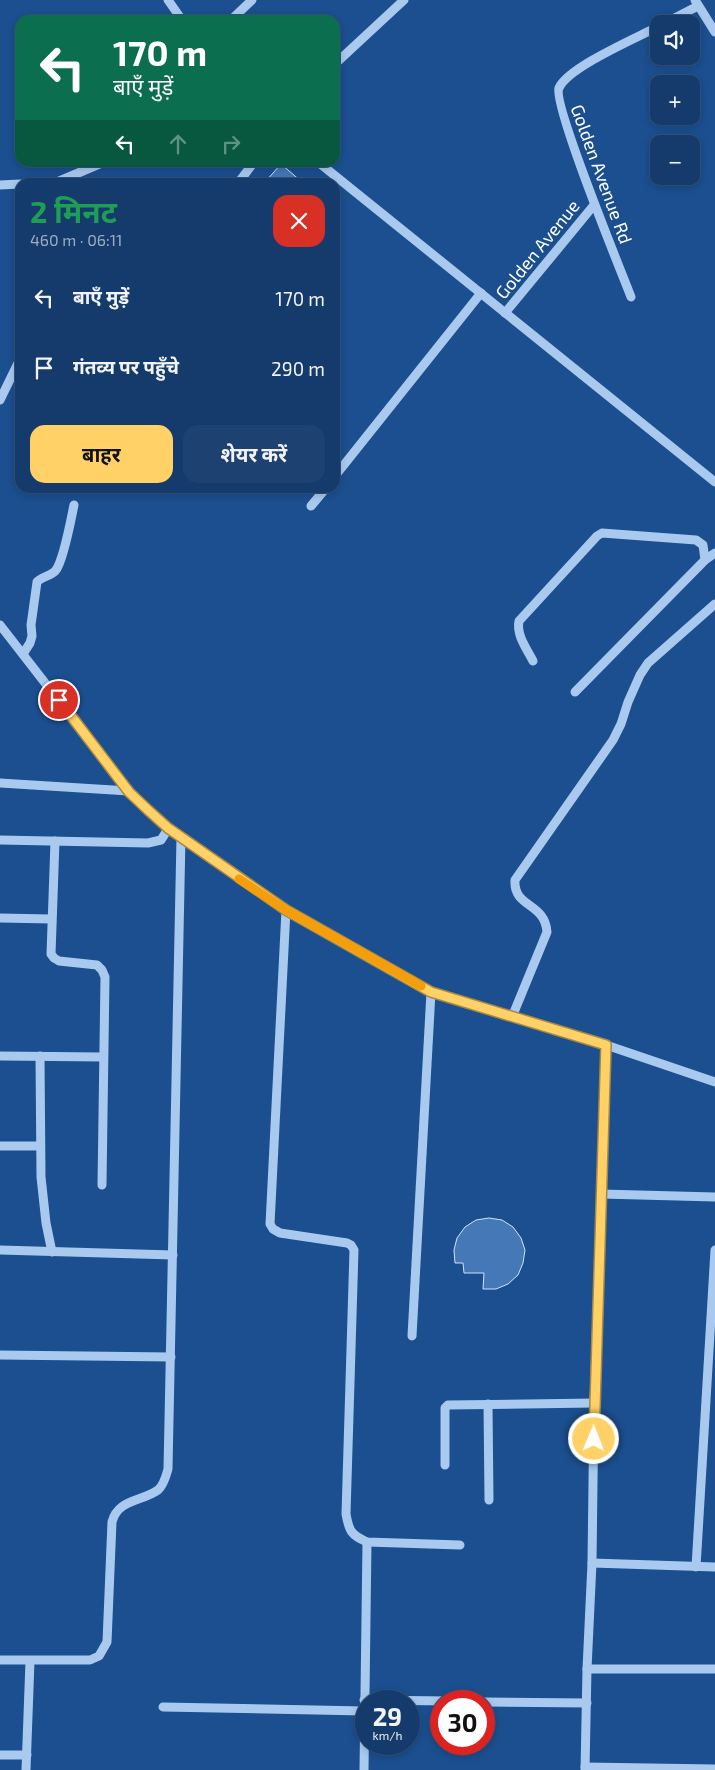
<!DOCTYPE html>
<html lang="hi">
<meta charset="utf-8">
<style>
body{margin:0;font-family:"Exo 2","Noto Sans Devanagari",sans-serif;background:#1d4271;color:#f1f3f6;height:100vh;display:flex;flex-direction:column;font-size:19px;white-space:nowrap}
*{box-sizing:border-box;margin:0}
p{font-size:16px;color:#9dadc1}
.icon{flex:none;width:28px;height:28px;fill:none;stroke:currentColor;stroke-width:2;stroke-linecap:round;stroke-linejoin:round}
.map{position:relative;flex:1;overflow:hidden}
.drawer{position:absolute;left:15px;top:178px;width:325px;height:315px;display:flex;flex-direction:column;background:#143b6b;border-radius:15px;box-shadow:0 2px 8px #0003,0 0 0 1px #33557e}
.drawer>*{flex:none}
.hud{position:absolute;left:15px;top:15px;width:325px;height:152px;border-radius:15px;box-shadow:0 2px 8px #0003,0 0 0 1px #33557e;background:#0b6e4f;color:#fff;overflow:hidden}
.buttons{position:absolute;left:650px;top:15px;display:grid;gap:10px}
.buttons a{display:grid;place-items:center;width:50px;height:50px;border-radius:10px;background:#143b6b;box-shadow:0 2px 8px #0003,0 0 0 1px #33557e;font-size:25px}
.speed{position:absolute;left:355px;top:1690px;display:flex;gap:10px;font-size:25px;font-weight:700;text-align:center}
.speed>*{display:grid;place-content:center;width:65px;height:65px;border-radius:50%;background:#143b6b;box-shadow:0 2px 8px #0003,0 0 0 1px #33557e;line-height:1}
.speed small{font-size:12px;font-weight:400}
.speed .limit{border:8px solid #d22;background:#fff;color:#111}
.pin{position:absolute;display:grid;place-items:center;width:42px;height:42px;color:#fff;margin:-21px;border:2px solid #fff;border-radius:50%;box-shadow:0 1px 5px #0007}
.me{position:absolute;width:55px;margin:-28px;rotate:1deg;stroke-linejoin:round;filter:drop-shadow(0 0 4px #0008)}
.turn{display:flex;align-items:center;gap:18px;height:105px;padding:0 15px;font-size:22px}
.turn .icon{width:65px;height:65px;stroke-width:2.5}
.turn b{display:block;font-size:35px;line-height:42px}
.lanes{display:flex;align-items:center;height:48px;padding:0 15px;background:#0003;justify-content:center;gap:25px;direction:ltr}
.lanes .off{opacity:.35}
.round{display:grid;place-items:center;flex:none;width:52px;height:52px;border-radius:15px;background:#1d4271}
.head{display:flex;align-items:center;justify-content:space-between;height:85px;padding:0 15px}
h1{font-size:30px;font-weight:700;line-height:38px;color:#1e9e55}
.cta{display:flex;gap:10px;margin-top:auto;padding:10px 15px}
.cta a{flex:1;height:58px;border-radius:15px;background:#ffd166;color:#111;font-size:20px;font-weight:700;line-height:58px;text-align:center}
.cta a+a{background:#1d4271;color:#f1f3f6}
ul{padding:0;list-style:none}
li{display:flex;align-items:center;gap:15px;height:70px;padding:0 15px}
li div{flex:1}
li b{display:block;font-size:19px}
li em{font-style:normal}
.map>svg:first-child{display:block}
.building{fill:#4478b7;stroke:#cfe3fa}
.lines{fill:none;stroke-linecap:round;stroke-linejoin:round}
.minor{stroke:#a9c9ee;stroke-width:9}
.route-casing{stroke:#a68842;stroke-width:12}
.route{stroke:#ffd166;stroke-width:9}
.slow{stroke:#f59e0b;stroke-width:9}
.labels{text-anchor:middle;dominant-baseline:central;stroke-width:4;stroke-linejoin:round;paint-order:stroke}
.street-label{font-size:18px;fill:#fff;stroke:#1b4f8f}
</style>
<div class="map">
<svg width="715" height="1770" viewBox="0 0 715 1770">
<rect width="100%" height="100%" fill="#1b4f8f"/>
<g class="building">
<polygon points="281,164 302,182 265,182"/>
<polygon points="489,1218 502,1220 513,1227 521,1238 525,1250 523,1263 518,1275 508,1284 496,1289 483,1289 484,1273 464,1273 463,1263 455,1263 454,1250 457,1238 465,1227 476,1220"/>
</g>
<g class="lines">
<g class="minor">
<polyline points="168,0 182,20"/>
<polyline points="695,0 715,32"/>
<polyline points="231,20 252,0"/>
<polyline points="663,24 698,6"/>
<polyline points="335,64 404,0"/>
<polyline points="318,162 715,482"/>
<polyline points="57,182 104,162"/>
<polyline points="239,182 254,162"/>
<polyline points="0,185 20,184"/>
<path d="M631,297C621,271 552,102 559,88C568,67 637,38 659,26"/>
<polyline points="505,313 594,205"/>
<polyline points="0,400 20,359"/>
<polyline points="335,476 481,293"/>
<polyline points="311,506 326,488"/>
<polyline points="0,625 129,791 168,829 286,910 431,992 606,1045 715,1082"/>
<path d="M23,654L30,643L32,636L31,625L37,582C42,576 52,576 56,570C64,559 71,519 74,505"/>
<path d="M533,661C527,649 516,635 519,621L597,536L602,533L696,540L703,545L705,560"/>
<polyline points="575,692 705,560 715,553"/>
<polyline points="0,783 129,791"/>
<polyline points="0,840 148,843 161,840 168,829"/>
<polyline points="55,841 51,954 54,958 59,961 97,965 102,970 105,977 102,1185"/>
<path d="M286,910L270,1224L273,1229L280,1233L347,1243L351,1245L354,1250L346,1514C349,1531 351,1535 367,1542L460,1545"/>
<polyline points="0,918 51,919"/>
<path d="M512,1017L547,932C545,902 513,908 515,880L613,740L621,724L628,702L640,675L648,663L715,604"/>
<polyline points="0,1056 103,1057"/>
<polyline points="40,1056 41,1177 46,1223 52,1252"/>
<polyline points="0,1146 40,1146"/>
<polyline points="601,1194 715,1197"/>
<polyline points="0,1250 173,1255"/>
<polyline points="412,1336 431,992"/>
<polyline points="0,1355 171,1357"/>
<polyline points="488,1404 489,1500"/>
<polyline points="445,1465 445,1408 448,1405 594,1403"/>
<polyline points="592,1563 715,1567"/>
<polyline points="696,1567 715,1250"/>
<path d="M0,1660H90L99,1656L107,1642L112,1522C118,1499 141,1502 158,1490C164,1485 166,1476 168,1469L181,837"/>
<polyline points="587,1669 715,1669"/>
<polyline points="364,1700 449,1701"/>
<polyline points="484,1702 587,1703"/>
<polyline points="163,1707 364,1711"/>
<polyline points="0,1755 27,1755"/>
<polyline points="585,1767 715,1769"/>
<polyline points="26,1770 30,1661"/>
<polyline points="364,1770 367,1542"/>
<polyline points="585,1770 587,1669 592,1563 594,1403 606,1045"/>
</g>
</g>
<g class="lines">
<g class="route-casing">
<polyline id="route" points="59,700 129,792 148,810 168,828 286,910 431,992 606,1045 594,1439"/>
</g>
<use href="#route" class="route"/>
<polyline class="slow" points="239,879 286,910 421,986"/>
</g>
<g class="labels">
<g class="street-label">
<text transform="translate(602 174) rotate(70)">Golden Avenue Rd</text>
<text transform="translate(537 249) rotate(-51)">Golden Avenue</text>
</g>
</g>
</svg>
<div class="buttons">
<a><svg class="icon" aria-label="sound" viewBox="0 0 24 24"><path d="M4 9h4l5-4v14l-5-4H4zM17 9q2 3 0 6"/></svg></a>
<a>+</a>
<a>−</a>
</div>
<div class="speed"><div>29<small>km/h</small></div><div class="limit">30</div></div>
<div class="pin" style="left:59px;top:700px;background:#d93025"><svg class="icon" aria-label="arrive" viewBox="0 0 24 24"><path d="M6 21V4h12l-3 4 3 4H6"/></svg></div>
<svg class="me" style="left:594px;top:1439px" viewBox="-20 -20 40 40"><circle r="17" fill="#ffd166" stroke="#fff" stroke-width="3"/><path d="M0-11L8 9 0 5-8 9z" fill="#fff"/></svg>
<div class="hud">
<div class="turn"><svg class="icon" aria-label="left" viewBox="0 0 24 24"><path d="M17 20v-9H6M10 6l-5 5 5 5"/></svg><div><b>170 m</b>बाएँ मुड़ें</div></div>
<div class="lanes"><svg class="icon" aria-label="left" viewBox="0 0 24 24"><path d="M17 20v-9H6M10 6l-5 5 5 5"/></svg><svg class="icon off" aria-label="ahead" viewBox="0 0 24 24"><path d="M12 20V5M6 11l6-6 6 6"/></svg><svg class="icon off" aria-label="right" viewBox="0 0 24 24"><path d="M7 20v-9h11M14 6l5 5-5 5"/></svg></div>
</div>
<section class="drawer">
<div class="head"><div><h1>2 मिनट</h1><p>460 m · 06:11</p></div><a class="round" style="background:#d93025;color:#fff"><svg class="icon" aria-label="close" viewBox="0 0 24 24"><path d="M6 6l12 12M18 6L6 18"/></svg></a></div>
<ul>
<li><svg class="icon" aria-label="left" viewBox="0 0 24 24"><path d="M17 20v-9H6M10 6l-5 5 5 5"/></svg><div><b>बाएँ मुड़ें</b></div><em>170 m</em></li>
<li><svg class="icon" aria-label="arrive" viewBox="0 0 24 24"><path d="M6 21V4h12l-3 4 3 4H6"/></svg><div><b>गंतव्य पर पहुँचे</b></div><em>290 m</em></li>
</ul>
<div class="cta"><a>बाहर</a><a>शेयर करें</a></div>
</section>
</div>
